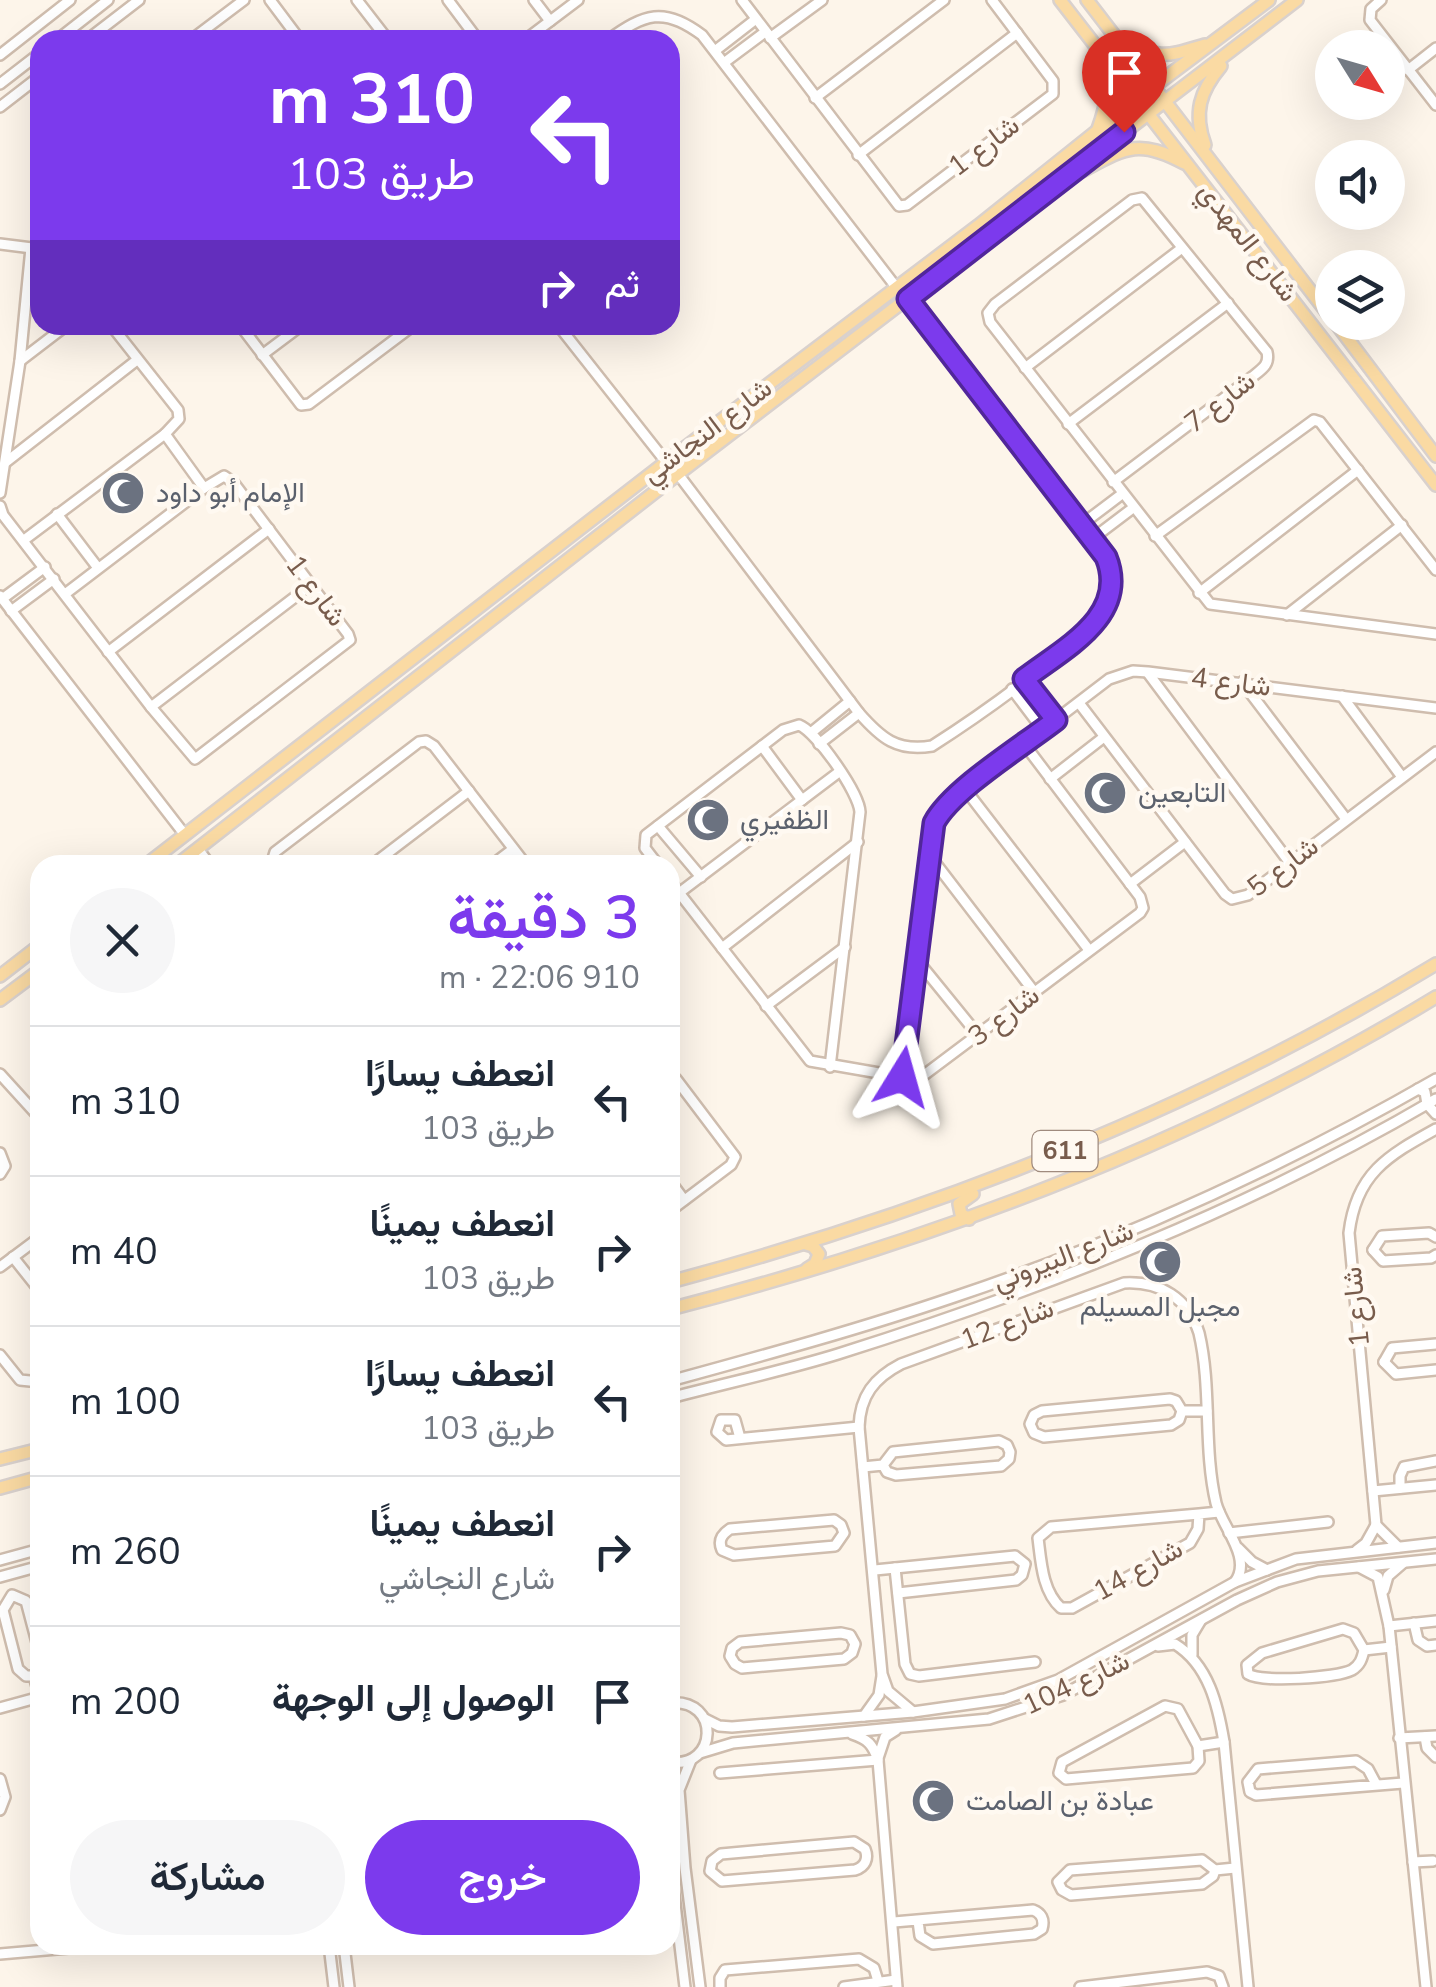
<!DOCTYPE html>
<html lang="ar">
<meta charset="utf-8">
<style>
body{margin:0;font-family:"Nunito Sans",Vazirmatn,sans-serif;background:#f6f6f7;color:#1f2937;direction:rtl;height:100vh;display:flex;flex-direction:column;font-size:38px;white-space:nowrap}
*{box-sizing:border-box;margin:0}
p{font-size:32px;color:#747a83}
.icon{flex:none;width:55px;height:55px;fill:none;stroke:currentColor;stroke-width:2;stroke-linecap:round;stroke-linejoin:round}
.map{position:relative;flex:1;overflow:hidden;direction:ltr}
.panel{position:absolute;left:30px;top:855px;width:650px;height:1100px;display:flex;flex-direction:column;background:#fff;border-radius:30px;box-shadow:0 10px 40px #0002;direction:rtl}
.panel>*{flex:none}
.hud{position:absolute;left:30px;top:30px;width:650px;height:305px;border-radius:30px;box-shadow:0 10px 40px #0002;direction:rtl;background:#7c3aed;color:#fff;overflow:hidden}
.needle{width:65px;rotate:127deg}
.tools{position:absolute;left:1315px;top:30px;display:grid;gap:20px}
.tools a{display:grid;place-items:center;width:90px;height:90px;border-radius:50%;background:#fff;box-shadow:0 10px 40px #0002;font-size:50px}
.pin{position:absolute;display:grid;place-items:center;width:85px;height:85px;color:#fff;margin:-102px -42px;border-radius:50% 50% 50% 0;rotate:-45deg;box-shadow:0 0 10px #0007}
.pin .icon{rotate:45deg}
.me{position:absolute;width:110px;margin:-55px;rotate:8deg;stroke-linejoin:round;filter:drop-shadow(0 0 8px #0008)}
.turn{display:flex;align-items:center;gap:35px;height:210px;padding:0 40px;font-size:45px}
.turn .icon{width:130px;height:130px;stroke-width:2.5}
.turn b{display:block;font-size:70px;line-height:85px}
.then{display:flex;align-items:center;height:95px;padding:0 40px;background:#0003;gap:20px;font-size:38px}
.round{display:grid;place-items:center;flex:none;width:105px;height:105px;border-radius:52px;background:#f6f6f7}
.summary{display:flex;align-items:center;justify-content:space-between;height:170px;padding:0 40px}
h1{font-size:60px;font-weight:600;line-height:75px;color:#7c3aed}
.action{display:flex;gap:20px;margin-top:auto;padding:20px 40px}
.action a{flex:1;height:115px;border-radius:60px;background:#7c3aed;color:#fff;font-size:40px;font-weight:600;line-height:115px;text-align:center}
.action a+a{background:#f6f6f7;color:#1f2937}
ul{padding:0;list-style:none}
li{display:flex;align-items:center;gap:30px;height:150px;padding:0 40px;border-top:2px solid #e0e1e3}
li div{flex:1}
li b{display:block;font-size:38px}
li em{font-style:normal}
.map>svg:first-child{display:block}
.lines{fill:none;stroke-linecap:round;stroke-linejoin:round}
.minor-casing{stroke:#cfbdae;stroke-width:14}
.major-casing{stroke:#d9d1cd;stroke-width:16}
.minor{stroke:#fff;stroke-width:9}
.major{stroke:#fadaa3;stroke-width:11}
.route-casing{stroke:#51269a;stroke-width:25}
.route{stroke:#7c3aed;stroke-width:18}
.labels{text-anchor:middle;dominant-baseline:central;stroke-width:9;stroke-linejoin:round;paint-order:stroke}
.shield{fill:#fff9f1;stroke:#a08b7e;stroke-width:2.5}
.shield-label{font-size:25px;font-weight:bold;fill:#785c4c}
.street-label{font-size:28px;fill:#785c4c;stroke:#fff9f1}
.worship-label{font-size:28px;fill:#5b616d;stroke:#fff9f1;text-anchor:start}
</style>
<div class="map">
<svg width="1436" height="1987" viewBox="0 0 1436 1987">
<rect width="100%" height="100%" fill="#fdf5ea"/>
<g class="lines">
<g class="minor-casing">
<g id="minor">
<polyline points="270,0 300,40"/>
<polyline points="357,0 388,40"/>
<polyline points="448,0 478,40"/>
<polyline points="534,0 550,21"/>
<polyline points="742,0 899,206 907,205 1053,94 1053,81 992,0"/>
<polyline points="1381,0 1371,9 1370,20 1436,105"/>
<polyline points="770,38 822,0"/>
<polyline points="57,40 108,0"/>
<polyline points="87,40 139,0"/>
<polyline points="191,40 244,0"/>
<polyline points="525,40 578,0"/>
<path d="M608,40C644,14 664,6 702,35L896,287"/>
<polyline points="716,50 756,19"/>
<polyline points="0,55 70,0"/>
<polyline points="725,62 765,32"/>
<polyline points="1408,70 1436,48"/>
<polyline points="0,84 40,53"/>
<polyline points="815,98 944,0"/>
<polyline points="0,107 40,76"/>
<polyline points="858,155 1017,33"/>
<polyline points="0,244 40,249"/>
<polyline points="240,325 301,405 309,404 414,325"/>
<polyline points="558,325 666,462"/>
<polyline points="262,355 302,325"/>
<polyline points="20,361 67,325"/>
<polyline points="1025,368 1182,248"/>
<polyline points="1068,424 1228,303"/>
<polyline points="165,434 204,488"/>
<polyline points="6,462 137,360"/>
<path d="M678,474L859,713C881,738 897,752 932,746C968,723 1101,633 1111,596C1116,574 1106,557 1092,539L908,299"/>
<path d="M1113,482L1252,377C1262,369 1270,365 1267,352L1142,198L1132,200L995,304L988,313L990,322L1210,604L1436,634"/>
<polyline points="0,493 20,361 31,248"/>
<polyline points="0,506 3,515 151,707 195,759 350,640 348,634 233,482 224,476 204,488 65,594"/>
<polyline points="57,514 98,568"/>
<polyline points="1081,525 1122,494"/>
<polyline points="1155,536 1314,420 1320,422 1436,570"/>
<polyline points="1092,539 1133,508"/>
<polyline points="24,540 165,434 179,419 178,410 111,325"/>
<polyline points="1199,593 1358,470"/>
<polyline points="0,596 185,835"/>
<polyline points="2,599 45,567"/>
<polyline points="11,611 54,579"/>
<polyline points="1287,615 1402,525"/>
<polyline points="108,652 269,529"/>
<polyline points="1148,673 1290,863"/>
<polyline points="1024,679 1056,720"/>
<polyline points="1242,682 1346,819"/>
<polyline points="1012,689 1043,730"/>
<polyline points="1342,696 1402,777"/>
<polyline points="1079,703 1225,894 1232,899 1248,895 1436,752"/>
<polyline points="151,707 312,584"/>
<polyline points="812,732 850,701"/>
<polyline points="819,744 859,713"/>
<polyline points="762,746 802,800"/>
<polyline points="1050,779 1104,737"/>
<polyline points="965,789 1089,950"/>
<polyline points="658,826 701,877"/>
<polyline points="198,849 210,865"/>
<polyline points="930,856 1035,993"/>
<polyline points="271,865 275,852 419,742 426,741 434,746 526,865"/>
<polyline points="372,865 469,791"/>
<polyline points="492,865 513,849"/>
<path d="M658,865L645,848L646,835L783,730L799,725C817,732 859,793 860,812L830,1067"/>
<polyline points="670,881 810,1061 902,1077 924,1075 1140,913 1143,908 1140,897 1025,745"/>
<polyline points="1130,884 1185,842"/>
<polyline points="679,893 839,772"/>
<polyline points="722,948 858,842"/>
<polyline points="917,960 978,1035"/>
<polyline points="766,1006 845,947"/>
<polyline points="0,1074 40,1118"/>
<polyline points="670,1077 676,1079 735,1157 731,1165 670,1211"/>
<polyline points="902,1077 937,817 965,789 1109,679 1133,671 1148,672 1436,708"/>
<polyline points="1418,1089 1425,1092 1427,1104 1436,1114"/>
<polyline points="0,1153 5,1166 0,1174"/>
<polyline points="670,1181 684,1200"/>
<polyline points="1373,1250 1382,1236 1429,1233 1436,1237"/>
<polyline points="1373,1250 1383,1261 1431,1258 1436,1255"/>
<polyline points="13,1257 40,1291"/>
<polyline points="0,1267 40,1237"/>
<polyline points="0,1355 20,1380 40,1382"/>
<polyline points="1384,1362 1392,1348 1436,1344"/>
<polyline points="1384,1362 1396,1374 1436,1370"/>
<path d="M670,1381C765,1355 860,1329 954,1297C1121,1241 1283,1167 1436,1079"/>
<path d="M670,1398C726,1383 783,1371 838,1354C1045,1289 1249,1209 1436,1099"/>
<polyline points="1182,1411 1179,1420 1171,1425 1044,1437 1034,1433 1030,1424 1034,1415 1042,1411 1170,1399 1176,1401 1182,1411 1207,1411"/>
<polyline points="740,1438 735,1420 721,1420 717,1432 726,1440 859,1427"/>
<polyline points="863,1467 883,1465 893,1452 999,1441 1007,1445 1010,1452 1009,1459 1001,1466 896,1475 887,1472 883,1465"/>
<polyline points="1400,1488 1400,1476 1404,1467 1436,1461"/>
<polyline points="1373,1491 1436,1485"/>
<path d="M1199,1514L1198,1529L1190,1543L1072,1608H1061C1042,1591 1041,1561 1038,1538L1051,1527L1199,1514L1219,1512"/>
<path d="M834,1520L841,1525L844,1533L835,1546L734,1555L722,1550C718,1541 721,1535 730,1529Z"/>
<polyline points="1229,1533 1328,1522"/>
<path d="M1398,1547L1376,1525L1349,1233C1356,1174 1387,1156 1436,1129"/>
<polyline points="1238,1548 1252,1562 1267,1570"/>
<polyline points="1357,1550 1366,1543 1376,1525"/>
<polyline points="0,1560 40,1549"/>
<polyline points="1359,1567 1378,1577 1389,1626 1426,1987"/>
<polyline points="895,1568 905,1664 910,1674 919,1676 1035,1662"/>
<polyline points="875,1570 1015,1556 1025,1564 1022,1575 1016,1580 898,1593"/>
<polyline points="0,1577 40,1566"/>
<polyline points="1384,1590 1388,1576 1403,1563"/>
<polyline points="1414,1623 1418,1640 1427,1646 1436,1645"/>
<polyline points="1389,1626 1436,1621"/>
<path d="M1343,1629L1354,1633L1364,1650C1362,1659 1360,1665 1352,1670C1336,1678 1262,1683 1248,1674L1247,1665L1262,1653Z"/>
<polygon points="841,1633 850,1635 855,1644 852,1653 844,1659 742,1668 735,1664 730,1656 732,1648 740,1642"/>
<path d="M1158,1646L1175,1644C1209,1665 1218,1706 1224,1742L1248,1987"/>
<polyline points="1364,1650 1391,1647"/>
<polyline points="1192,1655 1192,1635 1201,1620"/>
<polyline points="34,1676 26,1676 18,1669 3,1610 12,1595 26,1601 40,1654"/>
<path d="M670,1703C721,1698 718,1769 670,1762"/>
<polygon points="1165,1706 1178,1709 1198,1746 1199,1761 1193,1768 1066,1779 1059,1773 1062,1762"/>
<polyline points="0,1708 40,1697 34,1676"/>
<path d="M913,1712L888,1691L882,1674L859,1427C860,1396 874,1378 901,1364L1124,1283C1160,1281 1188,1298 1199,1333C1212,1388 1203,1448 1216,1503C1222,1527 1253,1558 1235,1582"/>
<polyline points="864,1716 879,1695 882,1676"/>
<polyline points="705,1719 719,1726 732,1727 913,1712 1005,1699 1058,1680 1235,1582 1296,1559 1436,1543"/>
<path d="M852,1734C868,1739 873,1745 878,1760L897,1987"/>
<polyline points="1425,1737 1427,1748 1436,1757"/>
<polyline points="1399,1738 1436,1736"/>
<polyline points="1198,1746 1224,1742"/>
<polyline points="700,1753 733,1743 989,1719 1063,1695 1237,1600 1277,1582 1318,1571 1436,1559"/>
<polyline points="878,1758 885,1737 896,1730"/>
<polyline points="691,1760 679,1790 685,1868 700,1987"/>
<polyline points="720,1773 878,1760"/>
<polyline points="0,1779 5,1797 0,1810"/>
<polyline points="1376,1784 1368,1769 1356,1761 1258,1769 1248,1782 1250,1792 1256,1795 1403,1783"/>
<path d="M854,1842L865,1849C869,1859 865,1867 855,1870L722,1881L710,1871L712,1861L721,1854Z"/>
<polyline points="670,1862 685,1987"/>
<polyline points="1413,1862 1433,1861"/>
<polyline points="1215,1870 1202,1860 1070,1870 1058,1882 1062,1890 1071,1895 1202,1884 1213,1876 1215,1870 1235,1868"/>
<path d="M894,1922L1033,1910C1041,1913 1045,1919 1042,1929L1034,1934L933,1944L920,1936L918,1921"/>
<polyline points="329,1945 334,1987"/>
<polyline points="344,1945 349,1987"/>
<polyline points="0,1954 103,1945"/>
<polyline points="720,1987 720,1978 725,1970 859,1959 874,1968 878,1981"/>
<polyline points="844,1987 896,1980"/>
<polyline points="1080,1987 1207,1972 1219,1976 1223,1987"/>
</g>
</g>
<g class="major-casing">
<g id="major">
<polyline points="1060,0 1436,485"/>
<polyline points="1087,0 1332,319"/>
<path d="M1124,39C1157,62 1171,55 1205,45"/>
<path d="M1098,129C1107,104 1111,86 1101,60"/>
<path d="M1205,145C1193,113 1200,91 1221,66"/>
<path d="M1082,171C1125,148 1138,138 1184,163"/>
<polyline points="1335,322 1436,456"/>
<polyline points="146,865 666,462 978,226 1137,99 1269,0"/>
<polyline points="177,865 678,474 1297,0"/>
<polyline points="0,976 40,945"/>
<polyline points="0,1000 40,970"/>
<polyline points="969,1219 961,1214 959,1204 973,1194"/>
<polyline points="806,1244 813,1246 819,1254 815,1264 807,1269"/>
<path d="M670,1282C939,1210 1198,1109 1436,964"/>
<path d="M670,1309C938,1240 1199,1141 1436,997"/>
<polyline points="0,1459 40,1449"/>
<polyline points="0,1488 40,1477"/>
</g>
</g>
<use href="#minor" class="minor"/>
<use href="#major" class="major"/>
</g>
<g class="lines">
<g class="route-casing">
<path id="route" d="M902,1077L934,823C952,789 1024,745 1056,720L1024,679C1063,649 1130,616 1106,557L908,299L1124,132"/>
</g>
<use href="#route" class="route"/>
</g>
<defs>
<g id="mosque-disc" transform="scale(2.25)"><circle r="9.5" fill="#6b7280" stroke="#fff9f1"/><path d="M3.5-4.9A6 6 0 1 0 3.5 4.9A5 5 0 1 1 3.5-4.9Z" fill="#fff"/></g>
</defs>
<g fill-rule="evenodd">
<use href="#mosque-disc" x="123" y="493"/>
<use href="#mosque-disc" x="1105" y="793"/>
<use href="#mosque-disc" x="708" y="820"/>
<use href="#mosque-disc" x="1160" y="1262"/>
<use href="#mosque-disc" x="933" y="1801"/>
</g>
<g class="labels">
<rect class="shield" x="1032.5" y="1131" width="65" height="40" rx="8"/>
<g class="shield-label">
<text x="1065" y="1151">611</text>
</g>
<g class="street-label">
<text transform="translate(984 146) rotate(-37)">شارع 1</text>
<text transform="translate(1248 242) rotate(52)">شارع المهدي</text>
<text transform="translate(1220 402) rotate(-38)">شارع 7</text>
<text transform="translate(707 431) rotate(-37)">شارع النجاشي</text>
<text transform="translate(316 591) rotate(53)">شارع 1</text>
<text transform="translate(1231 682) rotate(7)">شارع 4</text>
<text transform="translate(1283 867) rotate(-37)">شارع 5</text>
<text transform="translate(1004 1016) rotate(-37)">شارع 3</text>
<text transform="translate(1063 1256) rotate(-21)">شارع البيروني</text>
<text transform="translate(1356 1307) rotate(-96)">شارع 1</text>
<text transform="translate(1007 1324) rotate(-21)">شارع 12</text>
<text transform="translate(1138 1570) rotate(-29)">شارع 14</text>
<text transform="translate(1076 1683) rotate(-25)">شارع 104</text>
</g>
<g class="worship-label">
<text x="156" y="493">الإمام أبو داود</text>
<text x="1138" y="793">التابعين</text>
<text x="740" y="820">الظفيري</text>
<text x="1160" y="1307" text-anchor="middle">مجبل المسيلم</text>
<text x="966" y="1801">عبادة بن الصامت</text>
</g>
</g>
</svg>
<div class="tools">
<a><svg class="needle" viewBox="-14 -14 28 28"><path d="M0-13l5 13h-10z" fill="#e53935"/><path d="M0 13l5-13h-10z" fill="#747a83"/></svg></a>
<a><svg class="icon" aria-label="sound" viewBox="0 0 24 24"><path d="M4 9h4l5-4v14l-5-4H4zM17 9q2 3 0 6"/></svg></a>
<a><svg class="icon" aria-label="layers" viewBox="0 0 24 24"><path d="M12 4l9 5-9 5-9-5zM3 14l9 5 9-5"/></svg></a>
</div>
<div class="pin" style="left:1124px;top:132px;background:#d93025"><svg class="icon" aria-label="arrive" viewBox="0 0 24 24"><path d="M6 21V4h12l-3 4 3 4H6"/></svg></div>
<svg class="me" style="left:902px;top:1077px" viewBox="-20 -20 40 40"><path d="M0-17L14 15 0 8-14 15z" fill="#7c3aed" stroke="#fff" stroke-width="4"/></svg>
<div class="hud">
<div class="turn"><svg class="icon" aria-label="left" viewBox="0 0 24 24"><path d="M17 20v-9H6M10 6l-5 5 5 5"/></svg><div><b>310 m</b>طريق 103</div></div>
<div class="then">ثم<svg class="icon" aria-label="right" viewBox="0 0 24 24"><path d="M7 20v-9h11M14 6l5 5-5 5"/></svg></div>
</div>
<section class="panel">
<div class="summary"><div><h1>3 دقيقة</h1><p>910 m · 22:06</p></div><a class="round"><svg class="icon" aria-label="close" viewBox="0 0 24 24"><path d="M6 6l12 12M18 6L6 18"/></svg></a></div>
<ul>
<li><svg class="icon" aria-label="left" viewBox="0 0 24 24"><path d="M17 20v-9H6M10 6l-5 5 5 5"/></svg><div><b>انعطف يسارًا</b><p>طريق 103</p></div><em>310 m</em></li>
<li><svg class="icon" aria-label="right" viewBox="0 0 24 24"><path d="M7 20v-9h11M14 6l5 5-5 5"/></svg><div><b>انعطف يمينًا</b><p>طريق 103</p></div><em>40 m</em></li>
<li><svg class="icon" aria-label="left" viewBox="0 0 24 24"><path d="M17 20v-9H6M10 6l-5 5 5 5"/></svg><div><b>انعطف يسارًا</b><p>طريق 103</p></div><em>100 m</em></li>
<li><svg class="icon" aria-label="right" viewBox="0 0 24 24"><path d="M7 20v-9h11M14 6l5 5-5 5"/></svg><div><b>انعطف يمينًا</b><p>شارع النجاشي</p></div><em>260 m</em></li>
<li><svg class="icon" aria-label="arrive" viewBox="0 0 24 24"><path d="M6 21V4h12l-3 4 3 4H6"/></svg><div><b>الوصول إلى الوجهة</b></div><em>200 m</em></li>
</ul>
<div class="action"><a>خروج</a><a>مشاركة</a></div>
</section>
</div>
